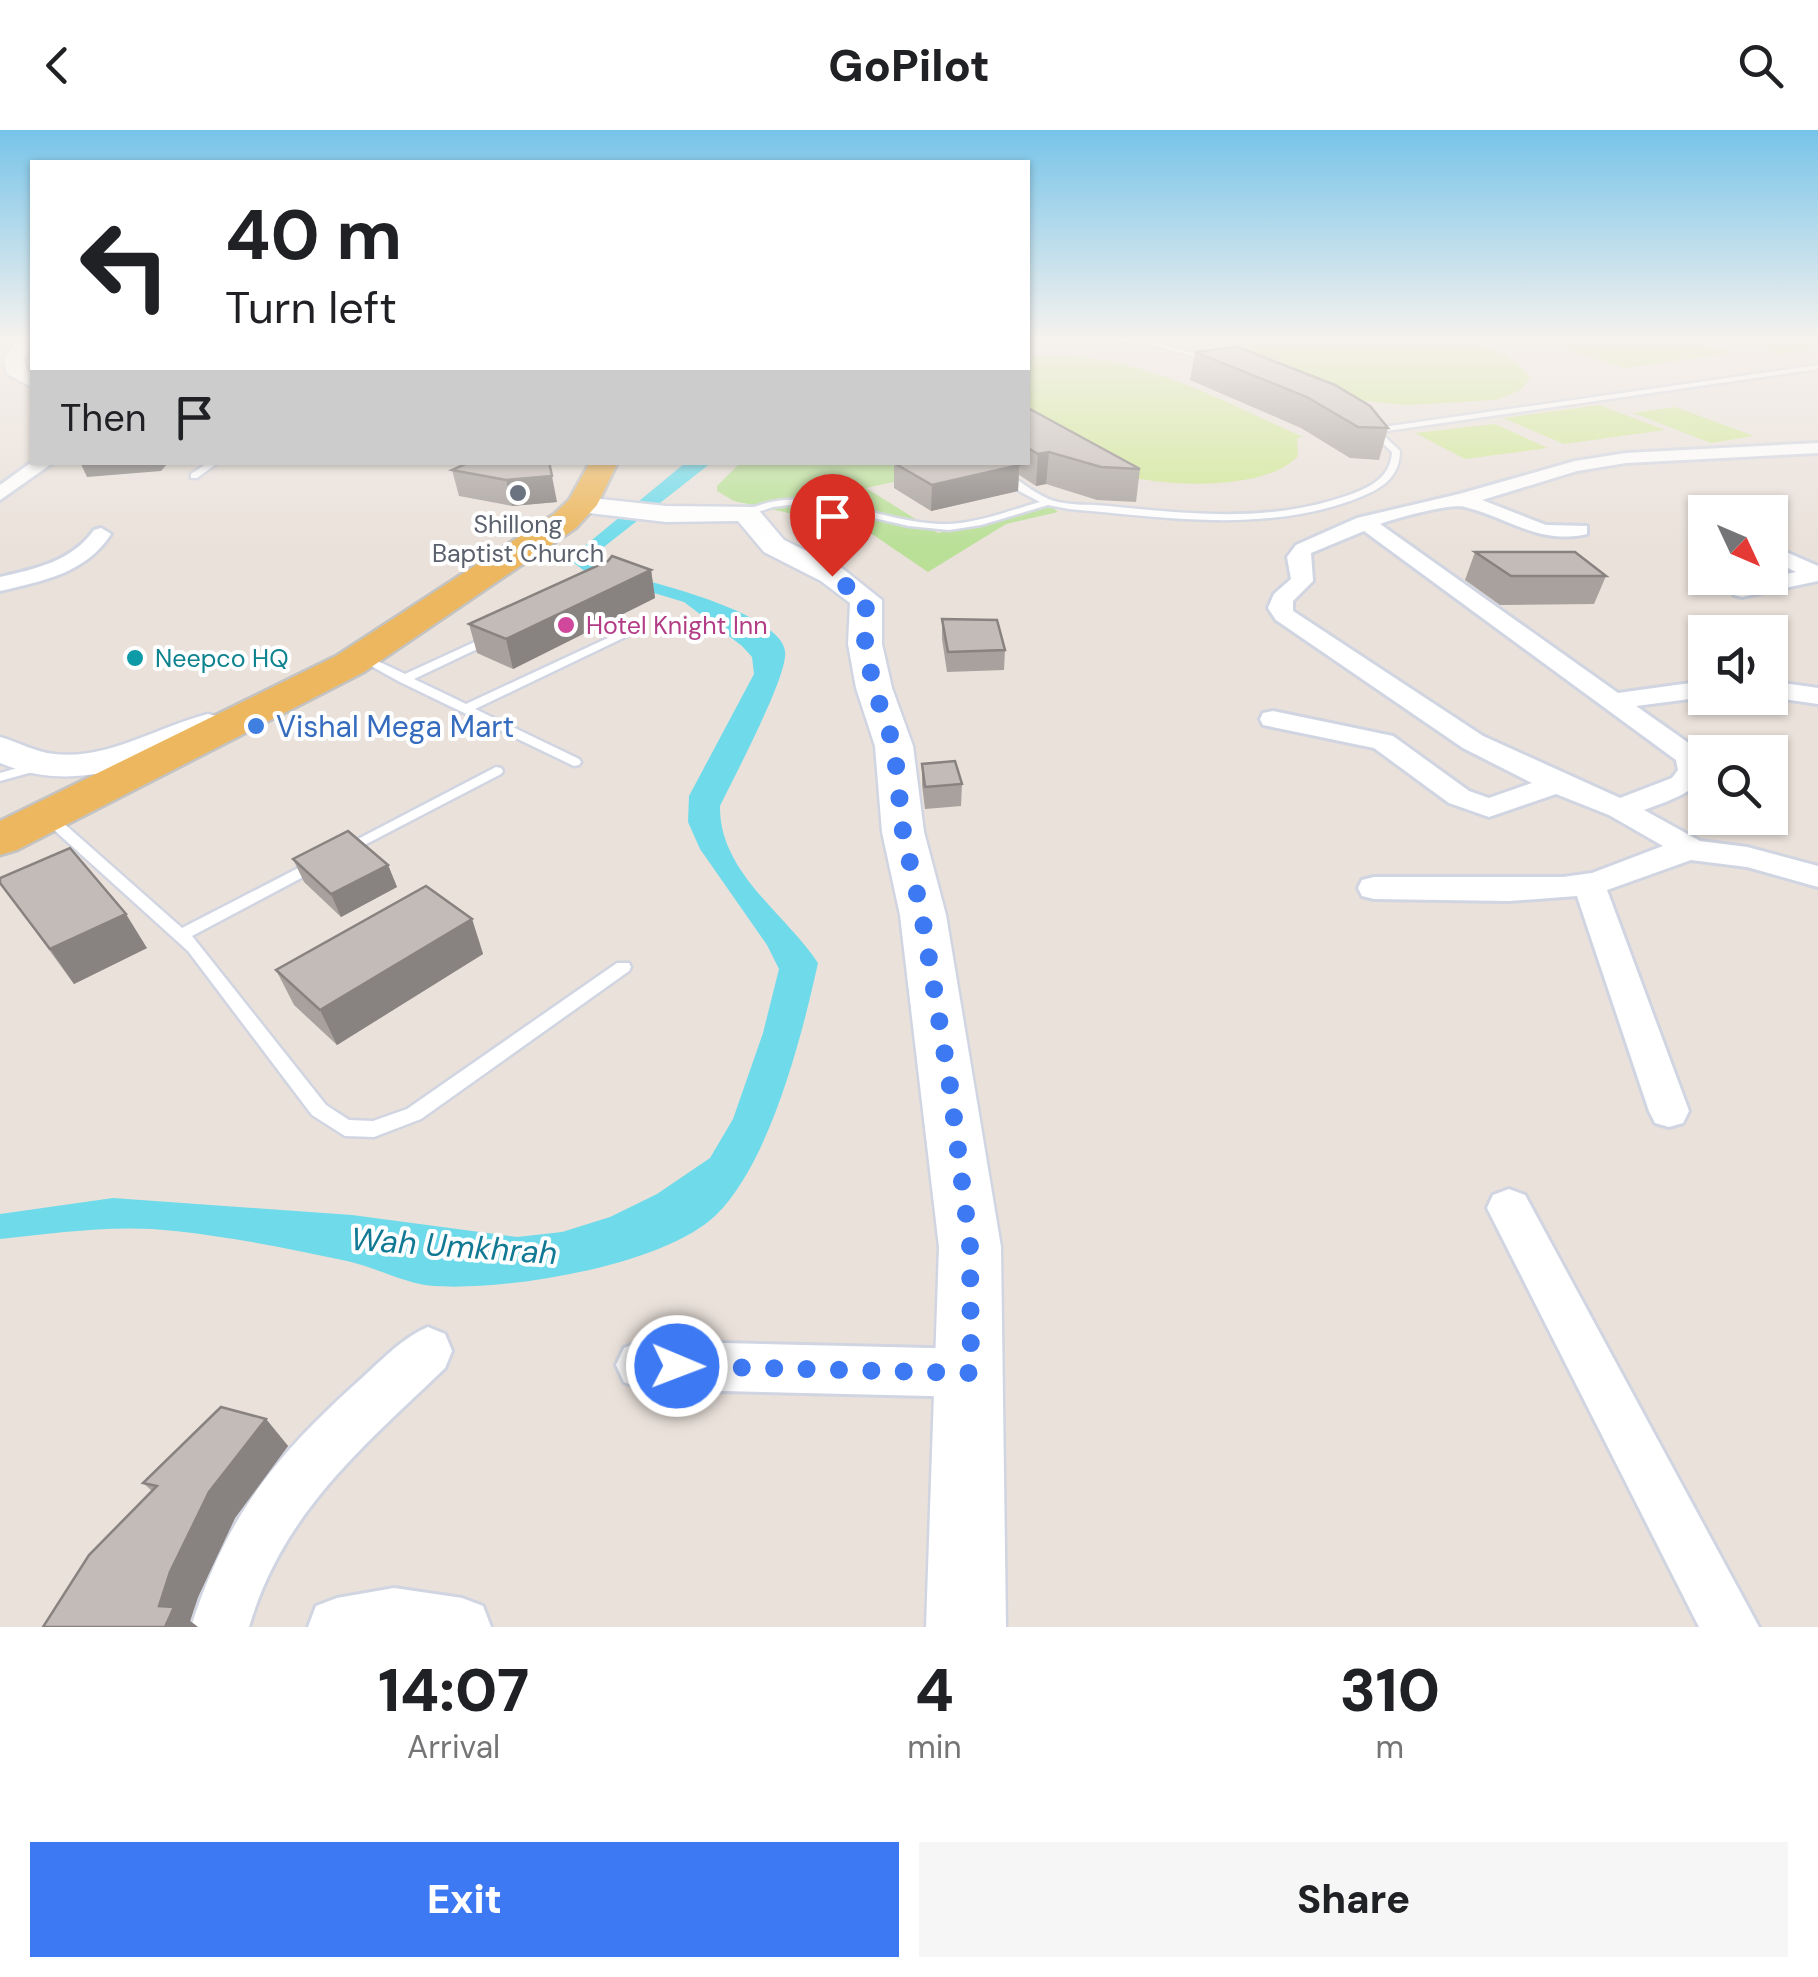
<!DOCTYPE html>
<style>
body{margin:0;font-family:"DM Sans",sans-serif;background:#f6f6f6;color:#202124;height:100vh;display:flex;flex-direction:column;font-size:38px;white-space:nowrap}
*{box-sizing:border-box;margin:0}
p{font-size:32px;color:#757577}
.icon{flex:none;width:55px;height:55px;fill:none;stroke:currentColor;stroke-width:2;stroke-linecap:round;stroke-linejoin:round}
.map{position:relative;height:1497px;overflow:hidden}
.details{display:flex;flex-direction:column;background:#fff;flex:1}
.details>*{flex:none}
.banner{position:absolute;left:30px;top:30px;width:1000px;height:305px;border-radius:0px;box-shadow:0 2px 8px #0004;background:#fff;color:#202124;overflow:hidden}
.needle{width:65px;rotate:134deg}
.buttons{position:absolute;left:1688px;top:365px;display:grid;gap:20px}
.buttons a{display:grid;place-items:center;width:100px;height:100px;border-radius:0px;background:#fff;box-shadow:0 2px 8px #0004;font-size:50px}
.pin{position:absolute;display:grid;place-items:center;width:85px;height:85px;color:#fff;margin:-102px -42px;border-radius:50% 50% 50% 0;rotate:-45deg;box-shadow:0 0 10px #0007}
.pin .icon{rotate:45deg}
.me{position:absolute;width:110px;margin:-55px;rotate:91deg;stroke-linejoin:round;filter:drop-shadow(0 0 8px #0008)}
.turn{display:flex;align-items:center;gap:35px;height:210px;padding:0 30px;font-size:45px}
.turn .icon{width:130px;height:130px;stroke-width:2.5}
.turn b{display:block;font-size:70px;line-height:85px}
.then{display:flex;align-items:center;height:95px;padding:0 30px;background:#0003;gap:20px;font-size:38px}
.eta{display:flex;justify-content:space-evenly;align-items:center;height:170px;text-align:center}
.eta b{font-size:60px;font-weight:800;line-height:70px}
.action{display:flex;gap:20px;margin-top:auto;padding:20px 30px}
.action a{flex:1;height:115px;border-radius:0px;background:#3e79f4;color:#fff;font-size:40px;font-weight:800;line-height:115px;text-align:center}
.action a+a{background:#f6f6f6;color:#202124}
header{display:flex;justify-content:space-between;align-items:center;height:130px;padding:0 30px;background:#fff;font-size:45px;font-weight:800}
.map>svg:first-child{display:block}
.green{fill:#bae098}
.pitch{fill:#cfe793}
.water{fill:#6fdbea}
.lines{fill:none;stroke-linecap:round;stroke-linejoin:round}
.lane-casing{stroke:#d0d5e1;stroke-width:5}
.street-casing{stroke:#d0d5e1;stroke-width:6}
.secondary-casing{stroke:#d0d5e1;stroke-width:5}
.primary-casing{stroke:#c3c3c3;stroke-width:5}
.lane{fill:#fff;fill-rule:evenodd}
.street{fill:#fff;fill-rule:evenodd}
.secondary{fill:#fff;fill-rule:evenodd}
.primary{fill:#ecb75e;fill-rule:evenodd}
.wall{fill:#a8a19d}
.shaded-wall{fill:#888380}
.building{fill:#c3bbb7;stroke:#888380;stroke-width:2.5}
.route{stroke:#3e79f4;stroke-width:18;stroke-dasharray:0 32.4}
.worship-dot{fill:#6b7280;stroke:#fff;stroke-width:4}
.hotel-dot{fill:#d1479c;stroke:#fff;stroke-width:4}
.culture-dot{fill:#0f9aa8;stroke:#fff;stroke-width:4}
.shop-dot{fill:#3f7fe0;stroke:#fff;stroke-width:4}
.labels{text-anchor:middle;dominant-baseline:central;stroke-width:8;stroke-linejoin:round;paint-order:stroke}
.far-worship-label{font-size:25px;fill:#5b616d;stroke:#fff}
.far-hotel-label{font-size:25px;fill:#b23c85;stroke:#fff;text-anchor:start}
.far-culture-label{font-size:25px;fill:#0d838f;stroke:#fff;text-anchor:start}
.shop-label{font-size:30px;fill:#366cbe;stroke:#fff;text-anchor:start}
.water-label{font-size:32px;font-style:italic;fill:#117993;stroke:#fff}
</style>
<header><svg class="icon" aria-label="back" viewBox="0 0 24 24"><path d="M15 5l-7 7 7 7"/></svg>GoPilot<svg class="icon" aria-label="search" viewBox="0 0 24 24"><circle cx="10" cy="10" r="6"/><path d="M15 15l6 6"/></svg></header>
<div class="map">
<svg width="1818" height="1497" viewBox="0 0 1818 1497">
<rect width="100%" height="100%" fill="#eae1da"/>
<polygon class="green" points="740,333 980,333 866,358 938,403 1050,375 1058,382 1006,394 928,442 866,400 734,371 717,361 717,356"/>
<g class="pitch">
<path d="M1267,207C1332,207 1491,187 1530,248L1521,260L1496,270L1407,275L1355,270L1245,223L1253,212Z"/>
<polygon points="1529,207 1677,207 1733,223 1624,238"/>
<polygon points="1720,207 1818,207 1818,218 1779,224"/>
<path d="M1053,225C1149,228 1217,269 1303,307L1297,308L1298,326C1265,362 1163,357 1118,344C1087,335 1056,314 1028,299V227Z"/>
<polygon points="1599,275 1665,300 1564,314 1503,288"/>
<polygon points="1675,277 1754,306 1711,313 1633,283"/>
<polygon points="1495,294 1548,318 1465,329 1415,303"/>
</g>
<path class="water" d="M685,333H711L591,427L600,439C637,448 779,480 785,521C789,544 733,649 720,676C719,742 785,783 818,833C802,906 770,1032 716,1085C663,1136 507,1161 434,1156C405,1154 375,1137 347,1131C291,1119 231,1107 175,1101C117,1094 57,1103 0,1109V1084L113,1068L352,1085L517,1107L562,1102L610,1087L657,1064L710,1028L733,989L763,903L779,839L767,815L700,719L688,692L689,666L754,544L752,527L742,516L684,472L587,443L569,429Z"/>
<g class="lines">
<g class="lane-casing">
<g id="lane">
<polygon points="1028,207 1051,207 1028,210"/>
<polygon points="1092,207 1155,212 1213,229 1210,231 1155,216"/>
<path d="M1818,235V239L1380,302L1400,321C1400,351 1375,362 1350,371C1259,403 1162,387 1069,379L1048,375L981,395L949,400L909,396L818,375L796,374L773,377L746,386L741,383C806,348 874,392 940,394C975,395 1007,381 1040,372L1021,362L980,332C1001,332 1030,364 1054,371C1072,376 1090,374 1108,376C1188,384 1268,393 1346,366C1369,358 1391,348 1392,322L1366,298V294H1372L1376,298Z"/>
<polygon points="209,332 219,332 197,348 191,348 191,344"/>
<polygon points="640,493 645,496 644,498 475,579 579,629 581,632 579,635 574,636 400,552 355,527 357,525 365,525 405,544 490,505 498,505 498,509 414,549 466,574"/>
<polygon points="42,631 47,632 49,635 47,638 0,651 0,643"/>
<polygon points="496,637 501,638 503,641 501,644 349,723 339,723 337,720"/>
<polygon points="47,682 52,683 182,798 310,732 320,732 322,735 320,738 192,806 326,975 349,990 373,991 407,979 617,833 629,833 631,837 629,841 421,989 374,1007 345,1006 312,985 188,821 42,689 40,686"/>
</g>
</g>
<g class="street-casing">
<g id="street">
<path d="M1818,313V323L1626,333L1577,341L1482,370L1546,395L1587,396V404C1540,415 1509,388 1465,377C1450,373 1396,388 1380,394L1618,563L1705,551V567L1636,576L1700,621C1721,657 1669,670 1644,680L1700,711L1747,717L1818,736V757L1747,737L1691,730L1607,760L1689,981L1683,993L1669,997L1655,993L1649,981L1577,766L1509,771L1374,769L1362,766L1358,758L1362,750L1374,747H1563L1592,743L1663,716L1609,685L1556,664L1489,687L1449,673L1374,618L1263,595L1260,589L1263,583L1273,581L1393,606L1469,661L1489,668L1532,653L1463,618L1276,490L1268,478L1274,464L1291,449L1287,427L1296,415L1357,388L1459,364L1575,331L1626,323ZM1364,401L1676,630L1678,640L1672,648L1620,668L1483,606L1293,481V471L1313,451L1311,423Z"/>
<polygon points="32,332 54,332 0,370 0,355"/>
<path d="M101,398L111,404C86,443 43,451 0,461V447C36,439 72,431 94,400Z"/>
<polygon points="1770,415 1818,436 1818,451 1742,467 1734,465 1731,460 1734,455 1796,442 1770,429"/>
<polygon points="1770,551 1818,558 1818,574 1770,567"/>
<polygon points="1509,1059 1525,1065 1759,1497 1699,1497 1487,1078 1493,1065"/>
<path d="M428,1197L445,1204L452,1221L445,1238C363,1317 282,1383 249,1497H191C227,1385 275,1326 362,1248C383,1229 402,1208 428,1197Z"/>
<polygon points="641,1211 971,1219 989,1226 996,1243 989,1260 971,1267 641,1259 624,1252 616,1235 624,1218"/>
<polygon points="394,1458 462,1468 483,1476 491,1497 308,1497 316,1476 337,1468"/>
</g>
</g>
<g class="secondary-casing">
<g id="secondary">
<polygon points="19,207 32,207 32,215 24,229 27,241 32,243 32,257 7,244 4,229"/>
<polygon points="582,367 666,376 756,377 784,410 843,439 882,470 882,514 892,558 913,616 924,702 946,785 1001,1117 1006,1497 926,1497 939,1117 900,785 882,702 875,616 856,558 848,514 850,473 821,451 764,422 738,391 666,392 572,381 568,375 572,369"/>
<path d="M208,584L221,587L227,595L221,603C149,631 77,666 0,633V607C18,612 35,622 54,624C109,630 156,597 208,584Z"/>
</g>
</g>
<g class="primary-casing">
<polygon id="primary" points="590,332 618,332 597,375 576,398 364,542 17,720 0,725 0,691 336,526 554,384 569,370"/>
</g>
<use href="#lane" class="lane"/>
<use href="#street" class="street"/>
<use href="#secondary" class="secondary"/>
<use href="#primary" class="primary"/>
</g>
<g class="wall">
<polygon points="1195,222 1388,298 1379,330 1350,328 1301,298 1190,250"/>
<polygon points="1028,278 1140,339 1136,372 1097,370 1046,354 1036,356 1019,345 1018,361 931,381 894,358 894,333 1028,332"/>
<polygon points="470,332 557,372 512,376 459,366 452,340"/>
<polygon points="1475,422 1606,446 1594,474 1500,475 1465,450"/>
<polygon points="651,440 655,468 513,539 477,523 469,494"/>
<polygon points="942,489 1005,520 1004,540 947,542 942,509"/>
<polygon points="922,634 962,654 961,676 925,679 922,655"/>
<polygon points="293,729 388,735 397,757 341,787 304,752"/>
<polygon points="0,753 147,818 74,854"/>
<polygon points="472,789 483,824 337,915 294,875 276,840"/>
<polygon points="266,1289 288,1316 235,1388 198,1467 190,1491 198,1497 43,1497 152,1361 143,1353"/>
</g>
<g class="shaded-wall">
<polygon points="1049,322 1046,354 1036,356 1038,324"/>
<polygon points="80,332 169,332 161,341 87,347"/>
<polygon points="1019,335 1018,361 931,381 932,355"/>
<polygon points="552,346 557,372 512,376 506,350"/>
<polygon points="651,440 655,468 513,539 506,509"/>
<polygon points="388,735 397,757 341,787 331,764"/>
<polygon points="126,784 147,818 74,854 50,819"/>
<polygon points="472,789 483,824 337,915 320,880"/>
<polygon points="266,1289 288,1316 235,1388 198,1467 190,1491 198,1497 165,1497 159,1476 170,1442 209,1362"/>
</g>
<g class="building">
<polygon points="1238,217 1335,255 1370,276 1388,298 1358,297 1307,267 1195,222"/>
<polygon points="1028,278 1140,339 1101,337 1049,322 1038,324 1028,318"/>
<polygon points="470,332 549,332 552,346 506,350 452,340"/>
<polygon points="1015,332 1019,335 932,355 894,333"/>
<polygon points="1475,422 1575,422 1606,446 1511,446"/>
<polygon points="612,426 651,440 506,509 469,494 608,431"/>
<polygon points="942,489 997,490 1005,520 948,522"/>
<polygon points="955,631 962,654 925,657 922,634"/>
<polygon points="348,701 388,735 331,764 293,729"/>
<polygon points="70,718 126,784 50,819 0,753 0,748"/>
<polygon points="426,756 472,789 320,880 276,840"/>
<polygon points="221,1277 266,1289 209,1362 170,1442 159,1476 174,1477 165,1497 43,1497 89,1425 157,1356 143,1353"/>
</g>
<linearGradient id="sky" x2="0" y2="1"><stop stop-color="#77c4e9"/><stop offset="0.5" stop-color="#f6f2ee"/><stop offset="1" stop-color="#f6f2ee" stop-opacity="0"/></linearGradient>
<rect width="1818" height="416" fill="url(#sky)"/>
<g class="lines">
<polyline class="route" points="677,1236 971,1243 970,1116 950,956 922,786 903,702 894,616 874,558 865,514 866,470 832,446"/>
</g>
<circle class="worship-dot" cx="518" cy="363" r="10"/>
<circle class="hotel-dot" cx="566" cy="495" r="10"/>
<circle class="culture-dot" cx="135" cy="528" r="10"/>
<circle class="shop-dot" cx="256" cy="596" r="10"/>
<g class="labels">
<g class="far-worship-label">
<text x="518" y="394">Shillong<tspan x="518" dy="29">Baptist Church</tspan></text>
</g>
<g class="far-hotel-label">
<text x="586" y="495">Hotel Knight Inn</text>
</g>
<g class="far-culture-label">
<text x="155" y="528">Neepco HQ</text>
</g>
<g class="shop-label">
<text x="276" y="596">Vishal Mega Mart</text>
</g>
<g class="water-label">
<text transform="translate(454 1116) rotate(4)">Wah Umkhrah</text>
</g>
</g>
</svg>
<div class="buttons">
<a><svg class="needle" viewBox="-14 -14 28 28"><path d="M0-13l5 13h-10z" fill="#e53935"/><path d="M0 13l5-13h-10z" fill="#757577"/></svg></a>
<a><svg class="icon" aria-label="sound" viewBox="0 0 24 24"><path d="M4 9h4l5-4v14l-5-4H4zM17 9q2 3 0 6"/></svg></a>
<a><svg class="icon" aria-label="search" viewBox="0 0 24 24"><circle cx="10" cy="10" r="6"/><path d="M15 15l6 6"/></svg></a>
</div>
<div class="pin" style="left:832px;top:446px;background:#d93025"><svg class="icon" aria-label="arrive" viewBox="0 0 24 24"><path d="M6 21V4h12l-3 4 3 4H6"/></svg></div>
<svg class="me" style="left:677px;top:1236px" viewBox="-20 -20 40 40"><circle r="17" fill="#3e79f4" stroke="#fff" stroke-width="3"/><path d="M0-11L8 9 0 5-8 9z" fill="#fff"/></svg>
<div class="banner">
<div class="turn"><svg class="icon" aria-label="left" viewBox="0 0 24 24"><path d="M17 20v-9H6M10 6l-5 5 5 5"/></svg><div><b>40 m</b>Turn left</div></div>
<div class="then">Then<svg class="icon" aria-label="arrive" viewBox="0 0 24 24"><path d="M6 21V4h12l-3 4 3 4H6"/></svg></div>
</div>
</div>
<section class="details">
<div class="eta">
<div><b>14:07</b><p>Arrival</p></div>
<div><b>4</b><p>min</p></div>
<div><b>310</b><p>m</p></div>
</div>
<div class="action"><a>Exit</a><a>Share</a></div>
</section>
